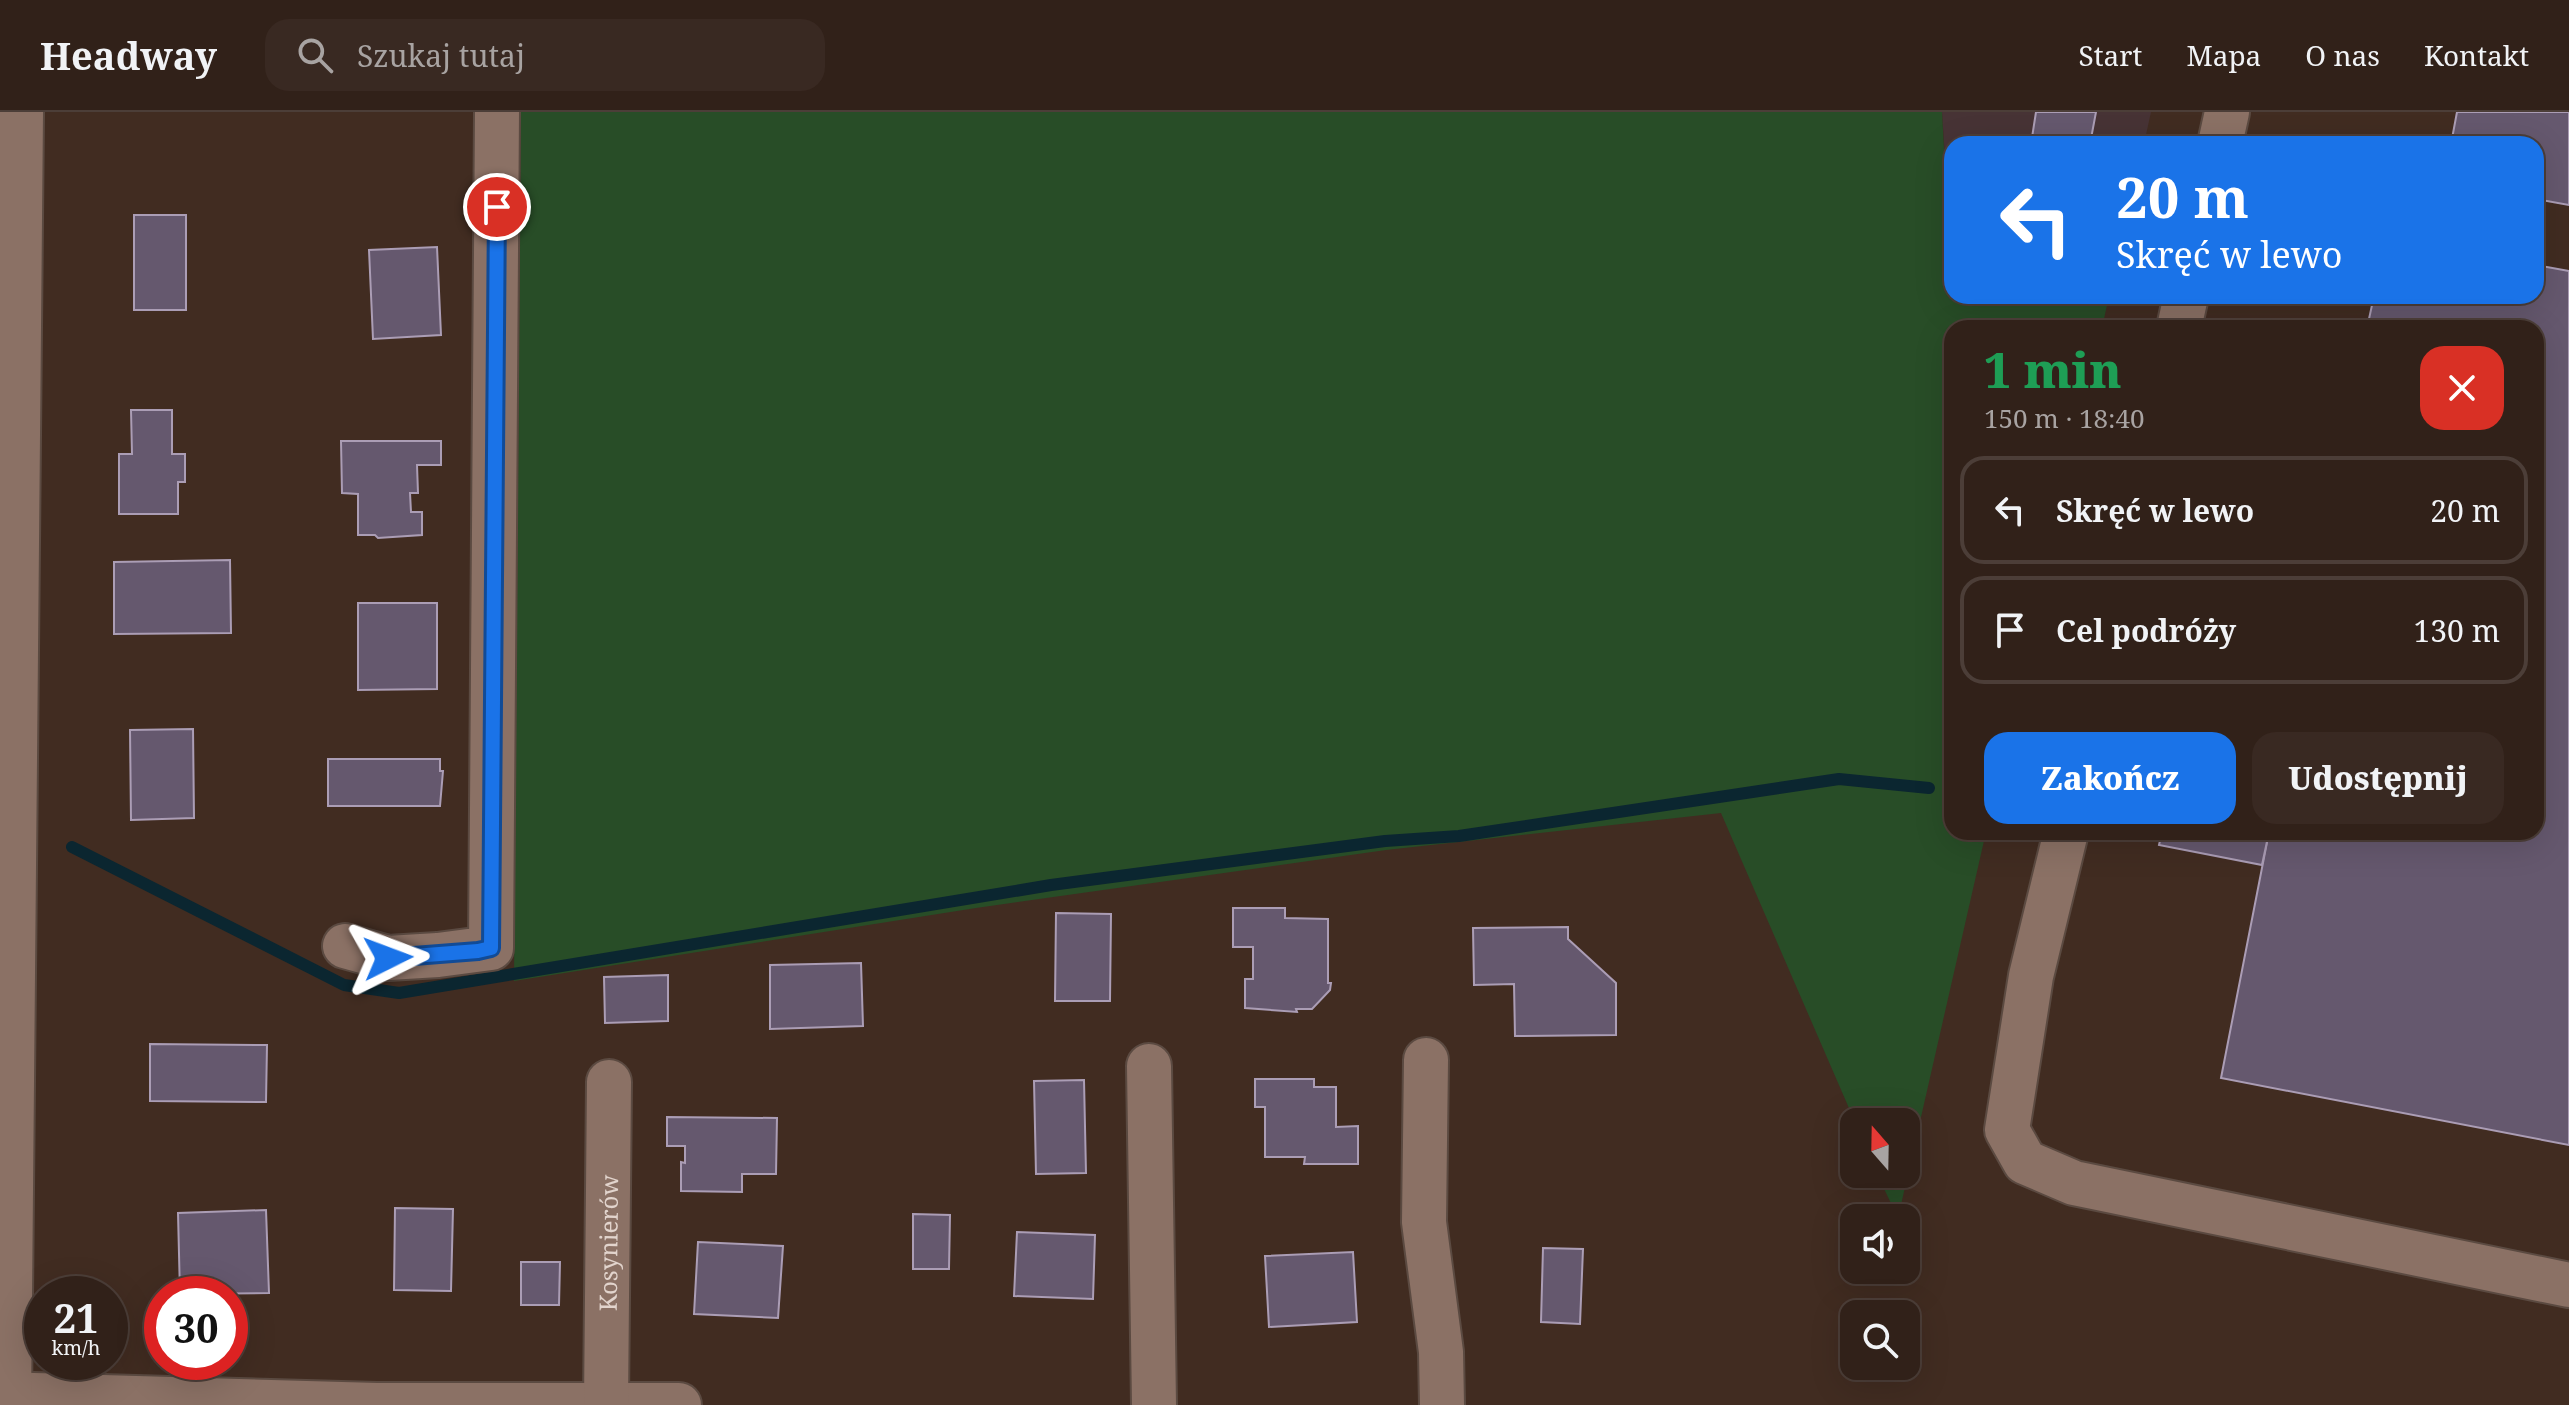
<!DOCTYPE html>
<html lang="pl">
<meta charset="utf-8">
<style>
body{margin:0;font-family:"Noto Serif",serif;background:#392922;color:#f1f3f6;height:100vh;display:flex;flex-direction:column;font-size:30px;white-space:nowrap}
*{box-sizing:border-box;margin:0}
p{font-size:26px;color:#a8a3a2}
.icon{flex:none;width:44px;height:44px;fill:none;stroke:currentColor;stroke-width:2;stroke-linecap:round;stroke-linejoin:round}
.map{position:relative;flex:1;overflow:hidden}
.panel{position:absolute;left:1944px;top:208px;width:600px;height:520px;display:flex;flex-direction:column;background:#312119;border-radius:24px;box-shadow:0 8px 32px #0002,0 0 0 2px #4c3e38}
.panel>*{flex:none}
.top-card{position:absolute;left:1944px;top:24px;width:600px;height:168px;border-radius:24px;box-shadow:0 8px 32px #0002,0 0 0 2px #4c3e38;background:#1a73e8;color:#fff;overflow:hidden}
.needle{width:52px;rotate:340deg}
.buttons{position:absolute;left:1840px;top:996px;display:grid;gap:16px}
.buttons a{display:grid;place-items:center;width:80px;height:80px;border-radius:16px;background:#312119;box-shadow:0 8px 32px #0002,0 0 0 2px #4c3e38;font-size:40px}
.speed{position:absolute;left:24px;top:1164px;display:flex;gap:16px;font-size:40px;font-weight:700;text-align:center}
.speed>*{display:grid;place-content:center;width:104px;height:104px;border-radius:50%;background:#312119;box-shadow:0 8px 32px #0002,0 0 0 2px #4c3e38;line-height:1}
.speed small{font-size:20px;font-weight:400}
.speed .limit{border:12px solid #d22;background:#fff;color:#111}
.pin{position:absolute;display:grid;place-items:center;width:68px;height:68px;color:#fff;margin:-34px;border:4px solid #fff;border-radius:50%;box-shadow:0 2px 8px #0007}
.me{position:absolute;width:88px;margin:-44px;rotate:87deg;stroke-linejoin:round;filter:drop-shadow(0 0 6px #0008)}
.turn{display:flex;align-items:center;gap:28px;height:168px;padding:0 40px;font-size:36px}
.turn .icon{width:104px;height:104px;stroke-width:2.5}
.turn b{display:block;font-size:56px;line-height:68px}
.round{display:grid;place-items:center;flex:none;width:84px;height:84px;border-radius:24px;background:#392922}
.headline{display:flex;align-items:center;justify-content:space-between;height:136px;padding:0 40px}
h1{font-size:48px;font-weight:800;line-height:60px;color:#1e9e55}
.button{display:flex;gap:16px;margin-top:auto;padding:16px 40px}
.button a{flex:1;height:92px;border-radius:24px;background:#1a73e8;color:#fff;font-size:32px;font-weight:800;line-height:92px;text-align:center}
.button a+a{background:#392922;color:#f1f3f6}
ul{padding:0;list-style:none}
li{display:flex;align-items:center;gap:24px;height:108px;margin:0 16px 12px;padding:0 24px;border:4px solid #4c3e38;border-radius:24px}
li div{flex:1}
li b{display:block;font-size:30px}
li em{font-style:normal}
header{display:flex;align-items:center;gap:48px;box-sizing:border-box;height:112px;padding:0 40px;background:#312119;border-bottom:2px solid #4c3e38}
header strong{font-size:38px}
nav{display:flex;gap:44px;margin-inline-start:auto;font-size:28px}
.search{width:560px;height:72px;background:#392922;display:flex;align-items:center;gap:20px;box-sizing:border-box;padding:0 28px;border-radius:24px;color:#a8a3a2;font-size:30px}
.map>svg:first-child{display:block}
.commercial{fill:#473335}
.green{fill:#284d27}
.lines{fill:none;stroke-linecap:round;stroke-linejoin:round}
.stream{stroke:#0b2630;stroke-width:12}
.building{fill:#65586e;stroke:#ab9db5;stroke-width:2}
.minor-casing{stroke:#5b4a41;stroke-width:48}
.minor{stroke:#8b7165;stroke-width:44}
.route-casing{stroke:#114b97;stroke-width:20}
.route{stroke:#1a73e8;stroke-width:14}
.labels{text-anchor:middle;dominant-baseline:central;stroke-width:7;stroke-linejoin:round;paint-order:stroke}
.street-label{font-size:24px;fill:#e2d4cd;stroke:#211712}
</style>
<header>
<strong>Headway</strong>
<div class="search"><svg class="icon" aria-label="search" viewBox="0 0 24 24"><circle cx="10" cy="10" r="6"/><path d="M15 15l6 6"/></svg>Szukaj tutaj</div>
<nav><a>Start</a><a>Mapa</a><a>O nas</a><a>Kontakt</a></nav>
</header>
<div class="map">
<svg width="2569" height="1293" viewBox="0 0 2569 1293">
<rect width="100%" height="100%" fill="#412c21"/>
<polygon class="commercial" points="1942,0 2151,0 2144,32 1952,32 1952,150"/>
<polygon class="green" points="521,0 1942,0 1952,184 2109,184 2102,216 1952,216 1952,720 1986,720 1898,1106 1877,1062 1906,1062 1906,1010 1855,1010 1721,701 1386,738 976,796 514,869"/>
<g class="lines">
<polyline class="stream" points="72,735 344,873 399,881 1051,773 1385,729 1459,724 1839,667 1929,676"/>
</g>
<g class="building">
<polygon points="2036,0 2096,0 2090,32 2031,32"/>
<polygon points="2457,0 2569,0 2569,93 2536,87 2536,32 2451,32"/>
<rect x="134" y="103" width="52" height="95"/>
<polygon points="437,135 441,223 373,227 369,138"/>
<polygon points="2536,153 2569,159 2569,1033 2221,966 2269,720 2536,720 2536,216 2367,216 2374,184 2536,184"/>
<polygon points="131,298 172,298 172,342 185,342 185,370 178,370 178,402 119,402 119,342 132,342"/>
<polygon points="341,329 441,329 441,353 417,353 418,381 410,381 411,400 422,400 422,423 378,426 375,423 358,423 358,382 342,381"/>
<polygon points="230,448 231,521 114,522 114,450"/>
<polygon points="358,491 437,491 437,577 358,578"/>
<polygon points="193,617 194,706 131,708 130,618"/>
<polygon points="328,647 440,647 440,659 443,659 440,694 328,694"/>
<polygon points="2162,720 2269,720 2262,753 2159,733"/>
<polygon points="1233,796 1285,796 1285,806 1328,807 1328,871 1331,871 1330,878 1312,897 1296,897 1297,900 1245,896 1245,867 1253,867 1253,835 1233,835"/>
<polygon points="1056,801 1111,802 1110,889 1055,889"/>
<polygon points="1568,815 1568,827 1616,871 1616,923 1515,924 1514,872 1474,873 1473,816"/>
<polygon points="861,851 863,914 770,917 770,853"/>
<polygon points="668,863 668,909 605,911 604,865"/>
<polygon points="150,932 267,933 266,990 150,989"/>
<polygon points="1255,967 1314,967 1314,975 1336,975 1336,1015 1358,1014 1358,1052 1304,1052 1305,1045 1265,1045 1265,995 1255,995"/>
<polygon points="1084,968 1086,1061 1036,1062 1034,969"/>
<polygon points="667,1005 777,1006 776,1062 742,1062 742,1080 681,1079 681,1050 685,1051 685,1034 667,1034"/>
<polygon points="395,1096 453,1097 451,1179 394,1178"/>
<polygon points="266,1098 269,1181 180,1182 178,1101"/>
<polygon points="913,1102 950,1103 949,1157 913,1157"/>
<polygon points="1017,1120 1095,1123 1093,1187 1014,1184"/>
<polygon points="698,1130 783,1134 778,1206 694,1202"/>
<polygon points="1543,1136 1583,1137 1580,1212 1541,1210"/>
<polygon points="1353,1140 1357,1210 1269,1215 1265,1144"/>
<polygon points="521,1150 560,1150 559,1193 521,1193"/>
</g>
<g class="lines">
<g class="minor-casing">
<g id="minor">
<polyline points="2220,32 2227,0"/>
<polyline points="2179,216 2186,184"/>
<polyline points="2066,720 2031,864 2007,1018 2025,1050 2074,1071 2569,1173"/>
<polyline points="345,834 388,846 438,843 491,836 497,0"/>
<polyline points="1426,948 1424,1110 1441,1240 1442,1293"/>
<polyline points="1149,954 1154,1293"/>
<polyline points="0,1282 377,1293 679,1293"/>
<polyline points="9,1293 21,0"/>
<path id="s1" d="M606,1293L609,970"/>
</g>
</g>
<use href="#minor" class="minor"/>
</g>
<g class="lines">
<g class="route-casing">
<polyline id="route" points="388,846 478,839 491,836 497,95"/>
</g>
<use href="#route" class="route"/>
</g>
<g class="labels">
<g class="street-label">
<text stroke="none"><textPath href="#s1" startOffset="162">Kosynierów</textPath></text>
</g>
</g>
</svg>
<div class="buttons">
<a><svg class="needle" viewBox="-14 -14 28 28"><path d="M0-13l5 13h-10z" fill="#e53935"/><path d="M0 13l5-13h-10z" fill="#a8a3a2"/></svg></a>
<a><svg class="icon" aria-label="sound" viewBox="0 0 24 24"><path d="M4 9h4l5-4v14l-5-4H4zM17 9q2 3 0 6"/></svg></a>
<a><svg class="icon" aria-label="search" viewBox="0 0 24 24"><circle cx="10" cy="10" r="6"/><path d="M15 15l6 6"/></svg></a>
</div>
<div class="speed"><div>21<small>km/h</small></div><div class="limit">30</div></div>
<div class="pin" style="left:497px;top:95px;background:#d93025"><svg class="icon" aria-label="arrive" viewBox="0 0 24 24"><path d="M6 21V4h12l-3 4 3 4H6"/></svg></div>
<svg class="me" style="left:388px;top:846px" viewBox="-20 -20 40 40"><path d="M0-17L14 15 0 8-14 15z" fill="#1a73e8" stroke="#fff" stroke-width="4"/></svg>
<div class="top-card">
<div class="turn"><svg class="icon" aria-label="left" viewBox="0 0 24 24"><path d="M17 20v-9H6M10 6l-5 5 5 5"/></svg><div><b>20 m</b>Skręć w lewo</div></div>
</div>
<section class="panel">
<div class="headline"><div><h1>1 min</h1><p>150 m · 18:40</p></div><a class="round" style="background:#d93025;color:#fff"><svg class="icon" aria-label="close" viewBox="0 0 24 24"><path d="M6 6l12 12M18 6L6 18"/></svg></a></div>
<ul>
<li><svg class="icon" aria-label="left" viewBox="0 0 24 24"><path d="M17 20v-9H6M10 6l-5 5 5 5"/></svg><div><b>Skręć w lewo</b></div><em>20 m</em></li>
<li><svg class="icon" aria-label="arrive" viewBox="0 0 24 24"><path d="M6 21V4h12l-3 4 3 4H6"/></svg><div><b>Cel podróży</b></div><em>130 m</em></li>
</ul>
<div class="button"><a>Zakończ</a><a>Udostępnij</a></div>
</section>
</div>
